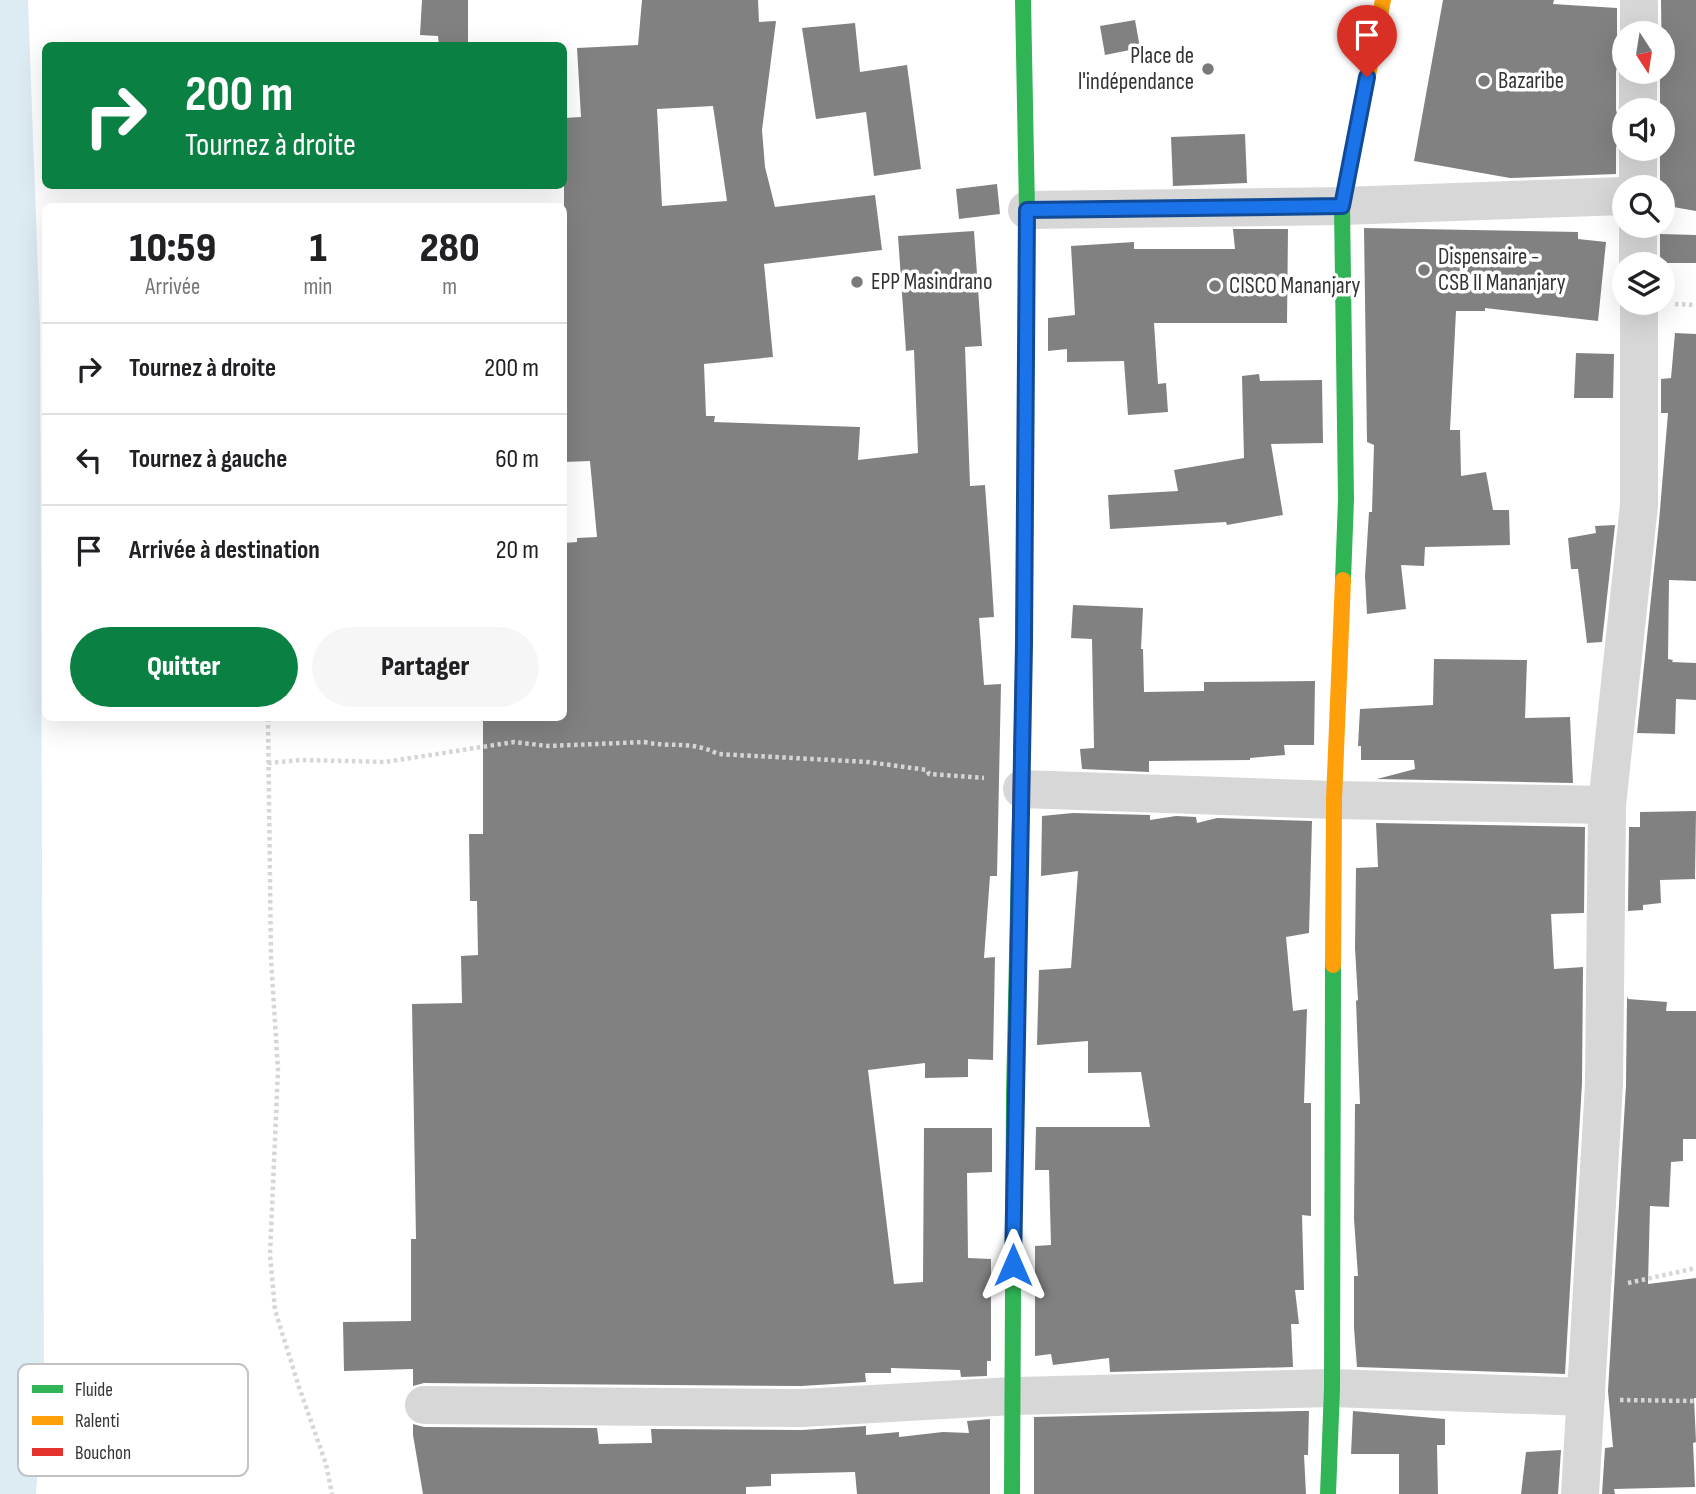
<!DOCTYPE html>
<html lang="fr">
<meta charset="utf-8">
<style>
body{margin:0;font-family:"Sofia Sans Condensed",sans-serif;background:#f6f6f6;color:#202124;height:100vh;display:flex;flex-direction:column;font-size:26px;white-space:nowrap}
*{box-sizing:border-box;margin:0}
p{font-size:23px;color:#757577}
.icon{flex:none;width:38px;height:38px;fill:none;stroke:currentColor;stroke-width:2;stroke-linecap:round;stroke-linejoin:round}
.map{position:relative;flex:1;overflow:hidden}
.drawer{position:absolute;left:42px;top:203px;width:525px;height:518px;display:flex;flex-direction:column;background:#fff;border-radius:10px;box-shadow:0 7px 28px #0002}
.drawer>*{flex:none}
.top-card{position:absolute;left:42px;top:42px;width:525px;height:147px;border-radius:10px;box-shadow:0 7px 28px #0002;background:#0b8043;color:#fff;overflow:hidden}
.needle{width:46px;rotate:168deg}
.buttons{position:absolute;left:1612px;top:21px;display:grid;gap:14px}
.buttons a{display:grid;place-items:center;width:63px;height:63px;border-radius:50%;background:#fff;box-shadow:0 7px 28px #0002;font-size:35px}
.pin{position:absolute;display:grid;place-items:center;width:60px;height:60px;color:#fff;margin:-72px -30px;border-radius:50% 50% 50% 0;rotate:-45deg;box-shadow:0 0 7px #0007}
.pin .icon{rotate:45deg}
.me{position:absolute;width:77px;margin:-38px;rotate:0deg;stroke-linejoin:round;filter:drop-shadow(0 0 5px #0008)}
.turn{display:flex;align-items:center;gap:24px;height:147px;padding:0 28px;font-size:32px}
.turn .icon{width:91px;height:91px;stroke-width:2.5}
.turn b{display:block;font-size:49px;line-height:60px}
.eta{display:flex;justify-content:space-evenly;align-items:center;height:119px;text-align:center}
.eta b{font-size:42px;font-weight:800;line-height:49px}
.primary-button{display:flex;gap:14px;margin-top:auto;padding:14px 28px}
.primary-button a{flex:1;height:80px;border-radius:42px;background:#0b8043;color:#fff;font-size:28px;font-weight:800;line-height:80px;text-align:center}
.primary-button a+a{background:#f6f6f6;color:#202124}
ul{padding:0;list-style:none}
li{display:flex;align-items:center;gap:21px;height:91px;padding:0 28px;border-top:2px solid #e0e0e0}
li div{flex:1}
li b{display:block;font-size:26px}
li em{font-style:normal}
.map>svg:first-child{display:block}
.water{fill:#ddebf3}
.building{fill:#818181;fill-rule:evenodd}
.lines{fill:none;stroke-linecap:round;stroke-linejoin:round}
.path{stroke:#d6d6d6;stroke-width:4.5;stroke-dasharray:3.5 3.5;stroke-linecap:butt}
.street{stroke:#d7d7d7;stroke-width:38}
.fast{stroke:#30b455;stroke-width:16}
.slow{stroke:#ff9f0a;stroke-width:16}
.jam{stroke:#e5322d;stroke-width:16}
.route-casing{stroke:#114b97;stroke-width:18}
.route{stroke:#1a73e8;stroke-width:12}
.poi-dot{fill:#7a7a7a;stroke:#fff;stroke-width:2.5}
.labels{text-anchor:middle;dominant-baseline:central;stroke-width:7;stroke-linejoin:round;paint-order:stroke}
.poi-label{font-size:23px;fill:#333;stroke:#fff;text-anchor:start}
.key{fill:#fff;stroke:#c2c2c2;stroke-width:2}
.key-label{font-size:19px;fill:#333}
</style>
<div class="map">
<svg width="1696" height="1494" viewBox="0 0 1696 1494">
<rect width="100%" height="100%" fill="#fff"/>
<polygon class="water" points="0,0 28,0 40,325 44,1385 36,1494 0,1494"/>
<g class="building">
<polygon points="422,0 468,0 468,46 439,46 438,36 420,35"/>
<path d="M642,0H758L759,22L776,21L762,130L765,167L775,207L875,195L882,250L764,264L773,357L704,364L706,416H715L714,422L860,427L858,460L918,453L914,350L906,351L898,236L974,231L982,346L965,347L970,486L985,485L991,569L994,617L979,618L984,685L1001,684L997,876H990L984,958L995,957L993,1060L968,1059V1077L925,1078V1063L868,1070L894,1284L923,1282L924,1128H992V1172L967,1173L968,1258L991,1259V1361H987V1376L961,1377L960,1370L891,1368V1373H865L866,1382L801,1386L424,1383L413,1386V1369L344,1371L343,1322L411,1321V1239H416L412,1004L462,1003L461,956L478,955L477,901H470L469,834H483V718H564V543L577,542V538L597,537L590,461L564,462V337H567L564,284V118L581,117L577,48L638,45ZM713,106L727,201L662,206L657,109Z"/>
<polygon points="1443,0 1554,0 1553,4 1617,8 1617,34 1620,43 1624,48 1624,56 1619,62 1616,71 1616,110 1619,120 1624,126 1624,133 1619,139 1616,148 1616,174 1510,178 1414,161"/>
<polygon points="1661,0 1696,0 1696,211 1662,205 1662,187 1660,187 1660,149 1662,149 1662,110 1660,110 1660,72 1662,72"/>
<polygon points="1135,20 1140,48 1105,55 1100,26"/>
<polygon points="855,23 860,72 907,65 921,169 874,176 866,112 816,119 802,28"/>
<polygon points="1245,134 1247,183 1173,186 1171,137"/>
<polygon points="997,184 1000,214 959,219 956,189"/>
<polygon points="1364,228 1578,232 1578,239 1606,242 1598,321 1485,308 1485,311 1456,311 1450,430 1460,430 1461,476 1486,472 1493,510 1509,510 1510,545 1425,547 1424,566 1401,565 1406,609 1367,614 1365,576 1369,512 1372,512 1374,445 1367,442"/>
<polygon points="1233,229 1288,229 1287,323 1154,323 1158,384 1166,383 1168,412 1128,415 1124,361 1067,362 1067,349 1048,351 1048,318 1075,315 1071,246 1134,242 1134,249 1235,249"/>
<polygon points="1660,234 1696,235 1696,263 1660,263"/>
<polygon points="1675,333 1696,334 1696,581 1669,580 1668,659 1673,660 1672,662 1696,663 1696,700 1676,699 1675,734 1637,733 1659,522 1668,413 1661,413 1661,379 1671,378"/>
<polygon points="1576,353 1614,354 1613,398 1574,398"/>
<polygon points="1259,374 1260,381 1322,380 1323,443 1271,444 1283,515 1227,525 1226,522 1110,529 1108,495 1178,491 1174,470 1244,458 1242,376"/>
<polygon points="1615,525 1602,642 1587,643 1578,569 1571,569 1568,538 1596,533 1595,526"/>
<polygon points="1073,605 1143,608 1141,649 1143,649 1144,692 1204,691 1204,682 1315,681 1314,745 1284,745 1285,755 1250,758 1250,760 1149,761 1149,772 1082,769 1080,749 1094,748 1092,639 1071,638"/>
<polygon points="1434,659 1527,660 1525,718 1570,717 1573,783 1377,779 1415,769 1414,760 1361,760 1361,746 1358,746 1360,709 1433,705"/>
<polygon points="1696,811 1695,879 1660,880 1661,903 1643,905 1643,910 1628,911 1629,827 1640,827 1640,812"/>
<polygon points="1073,813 1150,815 1150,820 1176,816 1196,817 1197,823 1217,818 1312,821 1309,933 1286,937 1293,1011 1307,1009 1304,1103 1311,1103 1311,1216 1302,1215 1304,1290 1295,1290 1299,1324 1291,1324 1293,1367 1110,1372 1109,1358 1053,1365 1051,1354 1035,1356 1035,1246 1051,1245 1049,1170 1035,1170 1036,1127 1150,1127 1141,1072 1088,1073 1088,1041 1037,1045 1039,970 1071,968 1078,871 1041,876 1042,816"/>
<polygon points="1376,823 1585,827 1584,913 1551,914 1554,969 1583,967 1582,1083 1565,1374 1357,1367 1354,1328 1354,1276 1358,1276 1354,1219 1355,1104 1360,1104 1356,1001 1358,1000 1355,948 1356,868 1378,867"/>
<polygon points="1627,996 1628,999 1667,1002 1666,1011 1696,1011 1696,1139 1683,1139 1683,1161 1671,1162 1669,1207 1650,1206 1648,1284 1696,1278 1696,1398 1694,1398 1696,1442 1693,1443 1695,1487 1614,1489 1615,1494 1602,1494 1605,1448 1613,1447 1608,1391 1626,1085"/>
<polygon points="1299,1411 1309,1411 1308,1455 1304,1455 1306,1494 1034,1494 1034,1417"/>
<polygon points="1353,1411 1445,1419 1445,1445 1437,1445 1438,1494 1399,1494 1399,1454 1351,1454"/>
<polygon points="990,1419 990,1494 857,1494 855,1472 771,1474 771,1486 746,1487 746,1494 423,1494 413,1435 413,1424 424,1427 597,1428 599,1444 652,1443 651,1429 802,1430 866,1426 866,1435 899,1432 899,1437 943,1432 969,1433 967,1421"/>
<polygon points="1561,1450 1558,1494 1521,1494 1526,1452"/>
</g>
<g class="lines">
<g class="path">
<polyline points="1675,304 1696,305"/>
<polyline points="268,718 271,959 278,1070 270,1255 275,1310 299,1387 326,1464 332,1494"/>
<path d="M268,763L302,760L385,762L514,742L548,746L644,742C672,748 691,740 718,754L868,762L927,770L929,774L984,778"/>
<polyline points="1628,1283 1696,1268"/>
<polyline points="1620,1400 1696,1401"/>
</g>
<g class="street">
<polyline points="1639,33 1639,0"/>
<polyline points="1638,110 1638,72"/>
<polyline points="1638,187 1638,149"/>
<polyline points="1027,210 1342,206 1624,196"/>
<polyline points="1638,226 1638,264"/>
<polyline points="1022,789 1334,800 1607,805"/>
<polyline points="424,1405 802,1408 1013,1396 1332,1388 1586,1397"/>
<polyline points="1580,1494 1604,1084 1607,805 1639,505 1639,303"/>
</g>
<g class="fast">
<polyline points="1023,0 1027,210 1026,349"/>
<polyline points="1343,580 1346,499 1342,206 1356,135"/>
<polyline points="1012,1494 1014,1094 1020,818"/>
<polyline points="1328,1494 1332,1388 1333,965"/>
</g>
<g class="slow">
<polyline points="1356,135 1383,0"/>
<polyline points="1024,631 1026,349"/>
<polyline points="1333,965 1334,800 1343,580"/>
</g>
<polyline class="jam" points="1020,818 1024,631"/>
</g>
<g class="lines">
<g class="route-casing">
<polyline id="route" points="1013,1265 1024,643 1027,210 1342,206 1367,77"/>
</g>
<use href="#route" class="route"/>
</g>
<g class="poi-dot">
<circle cx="1208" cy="69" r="7"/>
<circle cx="1484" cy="81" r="7"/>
<circle cx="1424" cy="270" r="7"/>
<circle cx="857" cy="282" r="7"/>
<circle cx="1215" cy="286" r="7"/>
</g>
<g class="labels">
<g class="poi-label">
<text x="1194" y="56" text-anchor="end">Place de<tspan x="1194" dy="26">l'indépendance</tspan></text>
<text x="1498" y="81">Bazaribe</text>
<text x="1438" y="257">Dispensaire -<tspan x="1438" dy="26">CSB II Mananjary</tspan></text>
<text x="871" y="282">EPP Masindrano</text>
<text x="1229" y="286">CISCO Mananjary</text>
</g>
</g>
<rect x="18" y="1364" width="230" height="112" rx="10" class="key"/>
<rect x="32" y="1385" width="31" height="8" fill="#30b455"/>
<rect x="32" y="1416" width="31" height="9" fill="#ff9f0a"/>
<rect x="32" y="1448" width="31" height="8" fill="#e5322d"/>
<g class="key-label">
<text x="75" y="1396">Fluide</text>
<text x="75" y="1427">Ralenti</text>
<text x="75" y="1459">Bouchon</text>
</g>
</svg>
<div class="buttons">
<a><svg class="needle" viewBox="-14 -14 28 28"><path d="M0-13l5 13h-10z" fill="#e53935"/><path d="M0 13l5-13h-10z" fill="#757577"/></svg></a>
<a><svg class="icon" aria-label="sound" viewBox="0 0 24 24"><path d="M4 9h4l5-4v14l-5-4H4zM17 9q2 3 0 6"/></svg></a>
<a><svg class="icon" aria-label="search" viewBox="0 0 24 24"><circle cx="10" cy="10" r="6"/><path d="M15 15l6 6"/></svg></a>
<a><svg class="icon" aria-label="layers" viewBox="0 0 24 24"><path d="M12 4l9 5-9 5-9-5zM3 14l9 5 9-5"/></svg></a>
</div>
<div class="pin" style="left:1367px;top:77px;background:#d93025"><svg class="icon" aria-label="arrive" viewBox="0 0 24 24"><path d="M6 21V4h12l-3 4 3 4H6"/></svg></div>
<svg class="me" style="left:1013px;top:1265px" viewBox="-20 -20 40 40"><path d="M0-17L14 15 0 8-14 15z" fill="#1a73e8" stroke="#fff" stroke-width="4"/></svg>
<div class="top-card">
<div class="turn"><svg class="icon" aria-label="right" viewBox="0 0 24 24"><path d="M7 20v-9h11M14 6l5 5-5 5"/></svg><div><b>200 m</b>Tournez à droite</div></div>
</div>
<section class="drawer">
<div class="eta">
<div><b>10:59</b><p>Arrivée</p></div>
<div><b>1</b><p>min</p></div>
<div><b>280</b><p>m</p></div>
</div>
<ul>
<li><svg class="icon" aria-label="right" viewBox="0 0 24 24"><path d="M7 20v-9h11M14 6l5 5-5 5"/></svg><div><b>Tournez à droite</b></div><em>200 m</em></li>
<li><svg class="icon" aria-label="left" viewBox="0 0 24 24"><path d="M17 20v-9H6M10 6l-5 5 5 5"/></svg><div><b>Tournez à gauche</b></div><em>60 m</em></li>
<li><svg class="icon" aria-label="arrive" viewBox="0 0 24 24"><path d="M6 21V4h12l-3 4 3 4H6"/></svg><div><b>Arrivée à destination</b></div><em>20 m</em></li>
</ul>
<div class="primary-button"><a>Quitter</a><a>Partager</a></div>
</section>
</div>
